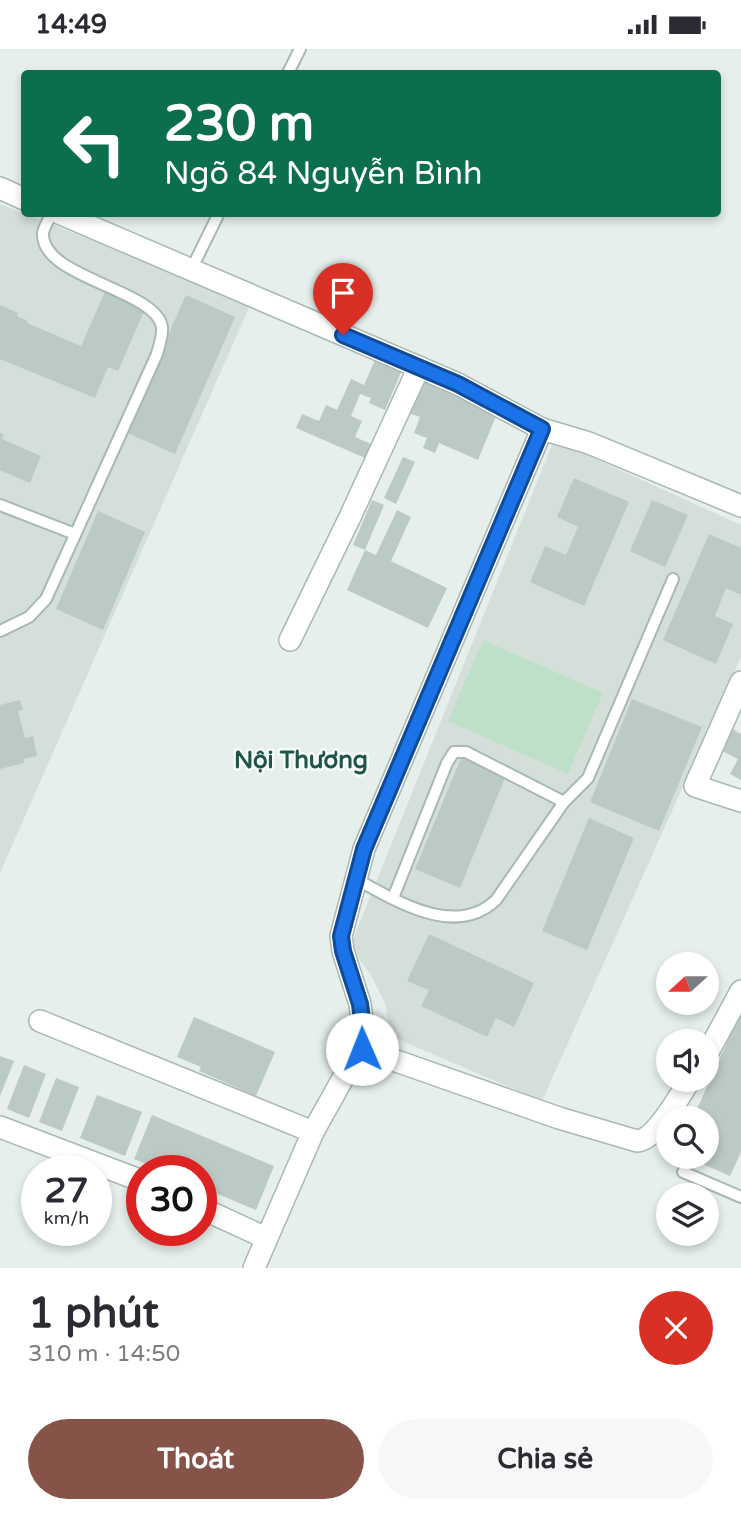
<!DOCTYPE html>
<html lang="vi">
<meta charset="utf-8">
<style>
body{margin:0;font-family:"Varela Round",sans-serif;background:#f7f7f7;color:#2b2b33;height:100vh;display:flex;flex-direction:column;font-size:26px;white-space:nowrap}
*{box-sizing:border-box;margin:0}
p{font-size:23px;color:#7c7c81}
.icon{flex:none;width:38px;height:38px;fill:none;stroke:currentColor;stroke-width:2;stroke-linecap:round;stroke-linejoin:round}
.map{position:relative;height:1219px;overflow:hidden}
.drawer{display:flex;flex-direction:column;background:#fff;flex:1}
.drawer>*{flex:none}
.hud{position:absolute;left:21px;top:21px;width:700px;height:147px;border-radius:7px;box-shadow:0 4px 10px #0003;background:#0b6e4f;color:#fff;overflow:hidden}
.needle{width:46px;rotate:249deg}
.buttons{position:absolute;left:656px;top:903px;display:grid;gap:14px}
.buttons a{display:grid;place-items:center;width:63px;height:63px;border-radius:50%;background:#fff;box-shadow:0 4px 10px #0003;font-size:35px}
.speed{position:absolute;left:21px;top:1106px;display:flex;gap:14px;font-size:35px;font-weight:700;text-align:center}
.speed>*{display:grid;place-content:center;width:91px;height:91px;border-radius:50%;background:#fff;box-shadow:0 4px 10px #0003;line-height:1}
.speed small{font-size:18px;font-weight:400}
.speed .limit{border:10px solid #d22;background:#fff;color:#111}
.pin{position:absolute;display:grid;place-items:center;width:60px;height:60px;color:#fff;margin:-72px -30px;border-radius:50% 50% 50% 0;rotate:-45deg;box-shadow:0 0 7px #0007}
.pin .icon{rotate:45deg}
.me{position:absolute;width:77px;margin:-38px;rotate:359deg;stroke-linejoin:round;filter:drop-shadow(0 0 5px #0008)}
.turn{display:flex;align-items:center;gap:24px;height:147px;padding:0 28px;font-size:32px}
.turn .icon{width:91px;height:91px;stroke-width:2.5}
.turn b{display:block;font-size:49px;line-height:60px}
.round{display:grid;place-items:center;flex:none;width:74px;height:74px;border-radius:37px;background:#f7f7f7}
.head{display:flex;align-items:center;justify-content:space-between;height:119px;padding:0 28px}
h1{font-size:42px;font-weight:700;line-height:52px}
.button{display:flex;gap:14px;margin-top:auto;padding:14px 28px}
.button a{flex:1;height:80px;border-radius:42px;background:#855347;color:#fff;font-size:28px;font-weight:700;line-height:80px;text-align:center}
.button a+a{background:#f7f7f7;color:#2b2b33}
.status{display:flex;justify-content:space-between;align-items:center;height:49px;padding:0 35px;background:#fff;direction:ltr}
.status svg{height:19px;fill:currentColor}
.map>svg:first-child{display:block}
.built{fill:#d4dfda}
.green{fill:#bfe0c8}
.building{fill:#bbcac4}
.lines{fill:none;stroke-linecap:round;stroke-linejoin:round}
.service-casing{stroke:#a8b8b2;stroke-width:14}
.minor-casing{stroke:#a8b8b2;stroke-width:24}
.service{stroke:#fff;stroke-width:10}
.minor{stroke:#fff;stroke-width:21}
.route-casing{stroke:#114b97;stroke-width:18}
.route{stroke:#1a73e8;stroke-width:12}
.labels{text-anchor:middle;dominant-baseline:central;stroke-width:5;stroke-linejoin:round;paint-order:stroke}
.neighbourhood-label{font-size:24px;font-weight:bold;fill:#1f5548;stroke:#f7fbf9}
</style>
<div class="status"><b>14:49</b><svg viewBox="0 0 49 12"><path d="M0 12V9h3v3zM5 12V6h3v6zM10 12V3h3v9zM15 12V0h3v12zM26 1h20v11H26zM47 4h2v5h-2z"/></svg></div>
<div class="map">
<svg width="741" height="1219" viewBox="0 0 741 1219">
<rect width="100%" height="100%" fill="#e6efeb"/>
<g class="built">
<polygon points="0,155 251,254 0,824"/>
<polygon points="554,391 741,476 741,608 542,1052 390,987 385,954 371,926 350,898"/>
</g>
<polygon class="green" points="483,591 603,644 568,725 448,672"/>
<g class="building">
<polygon points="105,243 145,260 118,322 108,318 95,349 0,310 0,256 18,264 17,267 28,272 27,274 81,297"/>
<polygon points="186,246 235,268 175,405 125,383"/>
<polygon points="376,309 402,321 385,361 369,354 371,349 360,345 351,367 362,372 355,388 371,395 365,409 296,379 302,365 319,372 326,356 337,361 351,330 364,336"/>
<polygon points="420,329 498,362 478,411 439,394 435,404 423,399 427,389 414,384 420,368 406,363"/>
<polygon points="0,384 4,386 2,390 41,407 30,434 0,421"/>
<polygon points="403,408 415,413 396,455 384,449"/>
<polygon points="574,429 629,453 584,557 530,533 545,497 566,506 578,478 557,468"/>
<polygon points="372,451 384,456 365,501 353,496"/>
<polygon points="652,451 688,466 665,518 630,502"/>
<polygon points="397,461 411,468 391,512 447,539 428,579 347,541 365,501 376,506"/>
<polygon points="98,462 145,483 103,581 56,560"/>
<polygon points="709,485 741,499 741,546 726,539 715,567 733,575 716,615 663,591"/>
<polygon points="632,650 702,678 659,782 590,753"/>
<polygon points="20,651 23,661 18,662 25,689 33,687 37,707 23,710 24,714 0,720 0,656"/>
<polygon points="729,678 741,685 741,731 730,725 738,710 718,700"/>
<polygon points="462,707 506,726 460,839 415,820"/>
<polygon points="589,769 634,789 587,901 542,882"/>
<polygon points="429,885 534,934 514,978 496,969 487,988 421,957 429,941 407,932"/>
<polygon points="741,962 741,1103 730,1127 687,1108 707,1108 707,1069 693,1069"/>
<polygon points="194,968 275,1003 256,1047 199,1022 201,1018 177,1008"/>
<polygon points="0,1007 14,1012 0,1047"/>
<polygon points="24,1016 46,1025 29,1069 7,1060"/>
<polygon points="56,1029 79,1038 62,1082 39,1073"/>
<polygon points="97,1046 142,1063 125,1107 80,1089"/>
<polygon points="152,1066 274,1117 256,1161 201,1138 201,1122 164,1122 134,1110"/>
</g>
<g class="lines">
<g class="service-casing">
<g id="service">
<polyline points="288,24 300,0"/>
<polyline points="191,221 219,164"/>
<polyline points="0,456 75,485"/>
<path d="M0,582L29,568L46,550L157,305C159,297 163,286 162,278C156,240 40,229 43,184C44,178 49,170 52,164"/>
<path d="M356,830C395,851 455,890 496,851L564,753L588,729L673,530"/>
<polyline points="393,849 447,714 454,703 466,703 564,753"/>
<polyline points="683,1123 741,1148"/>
</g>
</g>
<g class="minor-casing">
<g id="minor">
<polyline points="0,139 24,150"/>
<polyline points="59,164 458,335 542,380 589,394 741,457"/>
<polyline points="290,591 350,468 419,318"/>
<polyline points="741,633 695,737 741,752"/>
<polyline points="40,972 313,1083"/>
<path d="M362,1000L559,1069L637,1092C656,1091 679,1047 690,1031"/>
<polyline points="707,1005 741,942"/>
<polyline points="0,1078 142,1132"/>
<polyline points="201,1159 266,1189"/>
<polyline points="254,1219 313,1083 347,1022 362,1000 364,986 360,955 343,902 341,887 364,800 542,380"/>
</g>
</g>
<use href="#service" class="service"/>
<use href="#minor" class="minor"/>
</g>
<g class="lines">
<g class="route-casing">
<polyline id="route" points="343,286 458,335 542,380 364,800 341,887 343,902 360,955 364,986 362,1000"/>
</g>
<use href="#route" class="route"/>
</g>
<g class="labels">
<g class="neighbourhood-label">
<text x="301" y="711">Nội Thương</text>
</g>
</g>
</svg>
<div class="buttons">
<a><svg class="needle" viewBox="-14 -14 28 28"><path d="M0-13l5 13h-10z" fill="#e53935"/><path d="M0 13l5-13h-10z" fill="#7c7c81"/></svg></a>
<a><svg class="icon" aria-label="sound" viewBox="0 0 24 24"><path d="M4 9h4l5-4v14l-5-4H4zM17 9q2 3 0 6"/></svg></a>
<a><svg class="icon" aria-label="search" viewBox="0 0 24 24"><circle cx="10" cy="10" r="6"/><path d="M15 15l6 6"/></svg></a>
<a><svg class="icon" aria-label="layers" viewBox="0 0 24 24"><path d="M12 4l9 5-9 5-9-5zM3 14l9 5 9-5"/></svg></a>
</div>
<div class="speed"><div>27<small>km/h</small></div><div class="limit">30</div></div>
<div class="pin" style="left:343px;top:286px;background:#d93025"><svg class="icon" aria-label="arrive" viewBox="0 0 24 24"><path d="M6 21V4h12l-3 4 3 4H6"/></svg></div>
<svg class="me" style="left:362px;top:1000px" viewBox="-20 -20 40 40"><circle r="19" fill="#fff"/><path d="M0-13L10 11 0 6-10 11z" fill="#1a73e8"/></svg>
<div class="hud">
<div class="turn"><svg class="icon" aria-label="left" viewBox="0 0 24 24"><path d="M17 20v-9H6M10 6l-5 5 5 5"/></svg><div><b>230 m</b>Ngõ 84 Nguyễn Bình</div></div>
</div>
</div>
<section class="drawer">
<div class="head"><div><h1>1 phút</h1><p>310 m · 14:50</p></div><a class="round" style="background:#d93025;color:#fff"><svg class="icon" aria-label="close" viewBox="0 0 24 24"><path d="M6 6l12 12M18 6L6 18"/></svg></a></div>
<div class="button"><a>Thoát</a><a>Chia sẻ</a></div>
</section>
